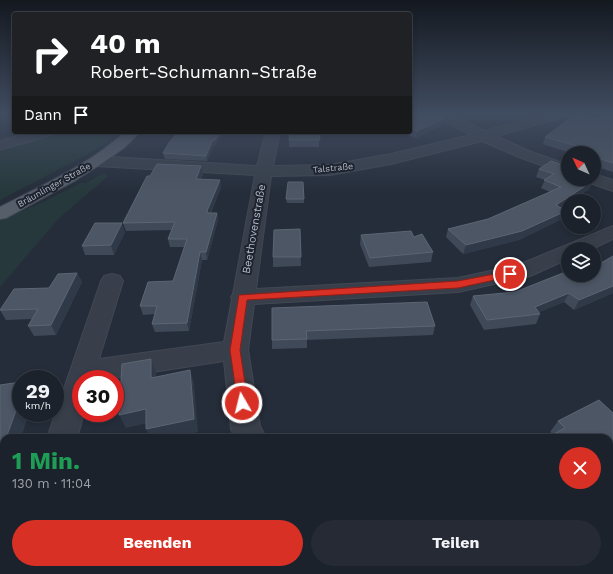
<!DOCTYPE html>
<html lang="de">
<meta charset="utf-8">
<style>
body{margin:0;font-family:"Work Sans",sans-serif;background:#252a34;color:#f1f3f6;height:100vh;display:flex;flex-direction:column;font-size:15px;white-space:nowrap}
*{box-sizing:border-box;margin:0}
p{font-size:13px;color:#a0a4a9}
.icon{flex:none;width:22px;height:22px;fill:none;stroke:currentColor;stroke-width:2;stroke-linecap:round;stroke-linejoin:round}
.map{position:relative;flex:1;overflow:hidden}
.drawer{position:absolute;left:0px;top:434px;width:613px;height:140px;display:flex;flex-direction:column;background:#1c222c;border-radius:12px 12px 0 0;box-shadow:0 2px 6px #0003,0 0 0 1px #3a3f48}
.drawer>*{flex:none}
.banner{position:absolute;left:12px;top:12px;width:400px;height:122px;border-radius:4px;box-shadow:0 2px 6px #0003,0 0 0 1px #3a3f48;background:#202124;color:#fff;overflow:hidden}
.needle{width:26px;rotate:314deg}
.controls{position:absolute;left:561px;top:146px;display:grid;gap:8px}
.controls a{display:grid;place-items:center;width:40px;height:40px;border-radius:50%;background:#1c222c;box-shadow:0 2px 6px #0003,0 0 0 1px #3a3f48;font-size:20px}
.speed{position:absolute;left:12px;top:370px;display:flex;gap:8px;font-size:20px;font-weight:700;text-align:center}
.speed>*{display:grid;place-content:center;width:52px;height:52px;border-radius:50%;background:#1c222c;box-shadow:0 2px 6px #0003,0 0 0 1px #3a3f48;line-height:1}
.speed small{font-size:10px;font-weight:400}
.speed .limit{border:6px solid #d22;background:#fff;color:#111}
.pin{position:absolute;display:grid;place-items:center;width:34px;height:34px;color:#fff;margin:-17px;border:2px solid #fff;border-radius:50%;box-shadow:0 1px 4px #0007}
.me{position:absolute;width:44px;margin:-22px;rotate:352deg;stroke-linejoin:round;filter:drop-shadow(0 0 3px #0008)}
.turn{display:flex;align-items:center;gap:14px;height:84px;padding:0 12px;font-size:18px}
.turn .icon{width:52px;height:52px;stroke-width:2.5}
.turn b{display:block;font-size:28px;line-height:34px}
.then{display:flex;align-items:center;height:38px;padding:0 12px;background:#0003;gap:8px;font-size:15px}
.round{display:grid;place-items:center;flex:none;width:42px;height:42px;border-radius:21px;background:#252a34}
.overview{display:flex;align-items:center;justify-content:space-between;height:68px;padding:0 12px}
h1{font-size:24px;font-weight:700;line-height:30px;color:#1e9e55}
.cta{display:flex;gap:8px;margin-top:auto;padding:8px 12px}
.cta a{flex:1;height:46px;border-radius:24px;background:#d93025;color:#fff;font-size:16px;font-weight:700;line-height:46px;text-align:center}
.cta a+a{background:#252a34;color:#f1f3f6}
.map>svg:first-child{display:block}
.green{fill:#26383b}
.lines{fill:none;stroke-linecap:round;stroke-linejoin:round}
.minor-casing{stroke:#414853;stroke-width:2}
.major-casing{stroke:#414853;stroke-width:2}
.minor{fill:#383f4a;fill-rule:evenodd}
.major{fill:#565e6a;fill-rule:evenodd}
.wall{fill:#404958}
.shaded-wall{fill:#303947}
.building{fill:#4c5664;stroke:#5c6573}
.route{fill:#d93025;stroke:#8d1f18}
.labels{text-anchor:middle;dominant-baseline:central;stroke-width:4;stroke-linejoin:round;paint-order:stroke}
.far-street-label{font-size:9px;fill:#b4bac6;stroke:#1d242f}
.street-label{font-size:11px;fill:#b4bac6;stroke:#1d242f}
</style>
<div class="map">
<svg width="613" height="574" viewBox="0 0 613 574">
<rect width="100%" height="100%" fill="#252d3a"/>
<g class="green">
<polygon points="61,132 117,132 106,143 92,152 0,200 0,152"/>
<polygon points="104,173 108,176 59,218 0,287 0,220 43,202 81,183 86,183"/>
</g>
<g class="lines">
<g class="minor-casing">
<g id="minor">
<polygon points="435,113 450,113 484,131 551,113 569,113 568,116 496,136 529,151 568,165 568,175 519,157 482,141 391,164 330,175 271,176 256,289 458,278 518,265 613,226 613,239 592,249 568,249 568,259 530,276 458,292 254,304 248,350 260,426 266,438 235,438 231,429 224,361 107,379 81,379 81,413 84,413 77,438 47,438 101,281 104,276 112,274 120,276 123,281 99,359 224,342 232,299 231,297 233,294 255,175 96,166 91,164 88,161 91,158 96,156 257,166 266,132 280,132 273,166 330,165 391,154 471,135 436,116"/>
<polygon points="602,113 613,113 613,118 603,116"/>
<polygon points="31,132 53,132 51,135 0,150 0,141"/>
<polygon points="594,174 613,180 613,191 587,182 585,179 594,179"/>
<polygon points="316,570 355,570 357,574 318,574"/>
</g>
</g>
<g class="major-casing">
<path id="major" d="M125,132H140L124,148L101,164L76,180L6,218L0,219V207C43,185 89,165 125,132Z"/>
</g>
<use href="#minor" class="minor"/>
<use href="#major" class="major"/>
</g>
<g class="wall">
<polygon points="410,112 443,125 416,138 400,132 410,132"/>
<polygon points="613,116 613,172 594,166 594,153 568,153 568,164 562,161 565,153 567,152 543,144 545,137 596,118"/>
<polygon points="178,132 225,132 215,145 213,147 207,161 165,159 163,153"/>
<polygon points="290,132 329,132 329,134 319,135 319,147 289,147 289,140"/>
<polygon points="201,166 203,174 201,179 221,187 211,213 217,213 218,220 207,260 202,260 189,331 155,332 152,324 155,314 143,315 140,306 173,281 185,247 170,247 168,239 171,230 126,231 123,223 150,176"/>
<polygon points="539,169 568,179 593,181 589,189 571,201 568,201 568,203 561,208 562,219 519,240 463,254 446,237 448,229 488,219 550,192 541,188 545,180 536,177"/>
<polygon points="303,182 304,203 287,203 286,199"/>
<polygon points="300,229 301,266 273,267 273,257"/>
<polygon points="125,232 114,255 85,255 82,246"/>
<polygon points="361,235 433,252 431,262 369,267 360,244"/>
<polygon points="613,256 613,293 574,310 564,302 539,312 540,314 536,324 484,330 470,305 473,296 515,292 594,275"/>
<polygon points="77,273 82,282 56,335 34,336 28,326 32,319 6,320 0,310 49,288"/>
<polygon points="272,308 435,326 433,335 307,340 307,348 272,349"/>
<polygon points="0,385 4,438 4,461 0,462"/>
<polygon points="599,400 609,476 550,432 558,421"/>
<polygon points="393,570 417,570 408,574 395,574"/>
</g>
<g class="shaded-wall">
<polygon points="445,118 443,125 416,138 417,131"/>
<polygon points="220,132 225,132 215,145 213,147 207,161 206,156 212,141"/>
<polygon points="201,166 203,174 198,187 196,179"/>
<polygon points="220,180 221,187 208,219 207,211"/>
<polygon points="593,181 589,189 571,201 568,201 568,203 553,214 556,205"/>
<polygon points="566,211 562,219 519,240 463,254 466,245"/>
<polygon points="217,213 218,220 207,260 206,252"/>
<polygon points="122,223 125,232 114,255 111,245"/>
<polygon points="200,252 202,260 189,331 187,323"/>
<polygon points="77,273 82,282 56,335 51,325"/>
<polygon points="613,286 613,293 574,310 579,300"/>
<polygon points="569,293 564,302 530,316 535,307"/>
<polygon points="151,359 156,373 156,391 151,378"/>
<polygon points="190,370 194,383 198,432 171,438 150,438 146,429"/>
<polygon points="21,397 21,413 29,413 21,438 6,438"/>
<polygon points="146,409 152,422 126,428 119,415"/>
<polygon points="4,442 4,450 2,448"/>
<polygon points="613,469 613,474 609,476 609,471"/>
<polygon points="12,570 28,570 27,574 10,574"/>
<polygon points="405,570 417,570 408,574 399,574 400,572"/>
</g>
<g class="building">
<polygon points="410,112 433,112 445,118 417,131 410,128 410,116 412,116 410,115"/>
<polygon points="577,113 596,118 602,114 613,116 613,163 594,157 594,153 568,153 568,155 565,153 577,146 545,137"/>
<polygon points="178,132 220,132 215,140 212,141 206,156 163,153 169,143"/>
<polygon points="290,132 319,132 320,140 289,140"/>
<polygon points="551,161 568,167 568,179 589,179 593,181 556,205 566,211 522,231 466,245 448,229 488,219 561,187 544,180 554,174 539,169"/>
<polygon points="157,164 201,166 196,179 220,180 207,211 208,213 217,213 206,252 200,252 187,323 152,324 157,306 140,306 148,282 173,281 187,239 168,239 175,222 123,223 147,176 150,176"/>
<polygon points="288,182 303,182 304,199 286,199"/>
<polygon points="95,223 122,223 111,245 82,246"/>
<polygon points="300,229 301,257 273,257 274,230"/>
<polygon points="411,231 414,237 422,234 433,252 370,258 361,235"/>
<polygon points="613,256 613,286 579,300 569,293 535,307 540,314 487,320 473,296 515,292 568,271 568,275 594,275 594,267"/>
<polygon points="77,273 51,325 28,326 38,309 0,310 14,289 49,288 58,274"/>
<polygon points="427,302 435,326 306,331 307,339 272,340 272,308"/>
<polygon points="151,359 151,378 190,370 194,419 146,429 146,409 119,415 122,364"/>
<polygon points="21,382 21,397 6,438 4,438 4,442 2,448 0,448 0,385"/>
<polygon points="599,400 613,413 613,469 609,471 609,438 546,438 565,428 558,421"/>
<polygon points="4,546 4,570 12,570 10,574 0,574 0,547"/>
<polygon points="100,570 236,570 237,574 100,574"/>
<polygon points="399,570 405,570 400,572"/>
</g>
<linearGradient id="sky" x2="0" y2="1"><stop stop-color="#141920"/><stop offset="0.59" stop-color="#404c60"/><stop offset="1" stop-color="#404c60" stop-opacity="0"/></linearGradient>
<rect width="613" height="193" fill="url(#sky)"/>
<polygon class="route" points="510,271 515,274 513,276 458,288 247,300 240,350 248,403 246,406 242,408 238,406 230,350 239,295 458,281"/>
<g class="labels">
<g class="far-street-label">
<text transform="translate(333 168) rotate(-6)">Talstraße</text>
<text transform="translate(54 185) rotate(-29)">Bräunlinger Straße</text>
</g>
<g class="street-label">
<text transform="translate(254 229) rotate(-80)">Beethovenstraße</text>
</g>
</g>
</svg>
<div class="controls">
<a><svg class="needle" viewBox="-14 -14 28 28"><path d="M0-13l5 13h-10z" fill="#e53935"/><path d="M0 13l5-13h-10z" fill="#a0a4a9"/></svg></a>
<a><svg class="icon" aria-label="search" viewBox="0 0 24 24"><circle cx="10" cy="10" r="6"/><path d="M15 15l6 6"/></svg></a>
<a><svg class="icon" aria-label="layers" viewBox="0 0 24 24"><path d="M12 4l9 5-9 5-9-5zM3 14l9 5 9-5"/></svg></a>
</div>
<div class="speed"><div>29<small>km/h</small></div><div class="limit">30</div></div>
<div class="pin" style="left:510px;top:274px;background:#d93025"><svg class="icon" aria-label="arrive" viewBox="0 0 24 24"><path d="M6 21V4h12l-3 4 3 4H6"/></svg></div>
<svg class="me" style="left:242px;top:403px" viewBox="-20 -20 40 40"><circle r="17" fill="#d93025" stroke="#fff" stroke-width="3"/><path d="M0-11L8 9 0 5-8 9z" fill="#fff"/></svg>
<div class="banner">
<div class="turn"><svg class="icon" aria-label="right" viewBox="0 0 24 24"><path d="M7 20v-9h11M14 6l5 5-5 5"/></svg><div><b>40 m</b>Robert-Schumann-Straße</div></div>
<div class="then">Dann<svg class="icon" aria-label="arrive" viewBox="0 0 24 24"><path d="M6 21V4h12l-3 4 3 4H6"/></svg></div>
</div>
<section class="drawer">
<div class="overview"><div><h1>1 Min.</h1><p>130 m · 11:04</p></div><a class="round" style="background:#d93025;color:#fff"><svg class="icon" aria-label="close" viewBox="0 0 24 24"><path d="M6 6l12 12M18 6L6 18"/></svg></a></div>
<div class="cta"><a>Beenden</a><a>Teilen</a></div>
</section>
</div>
